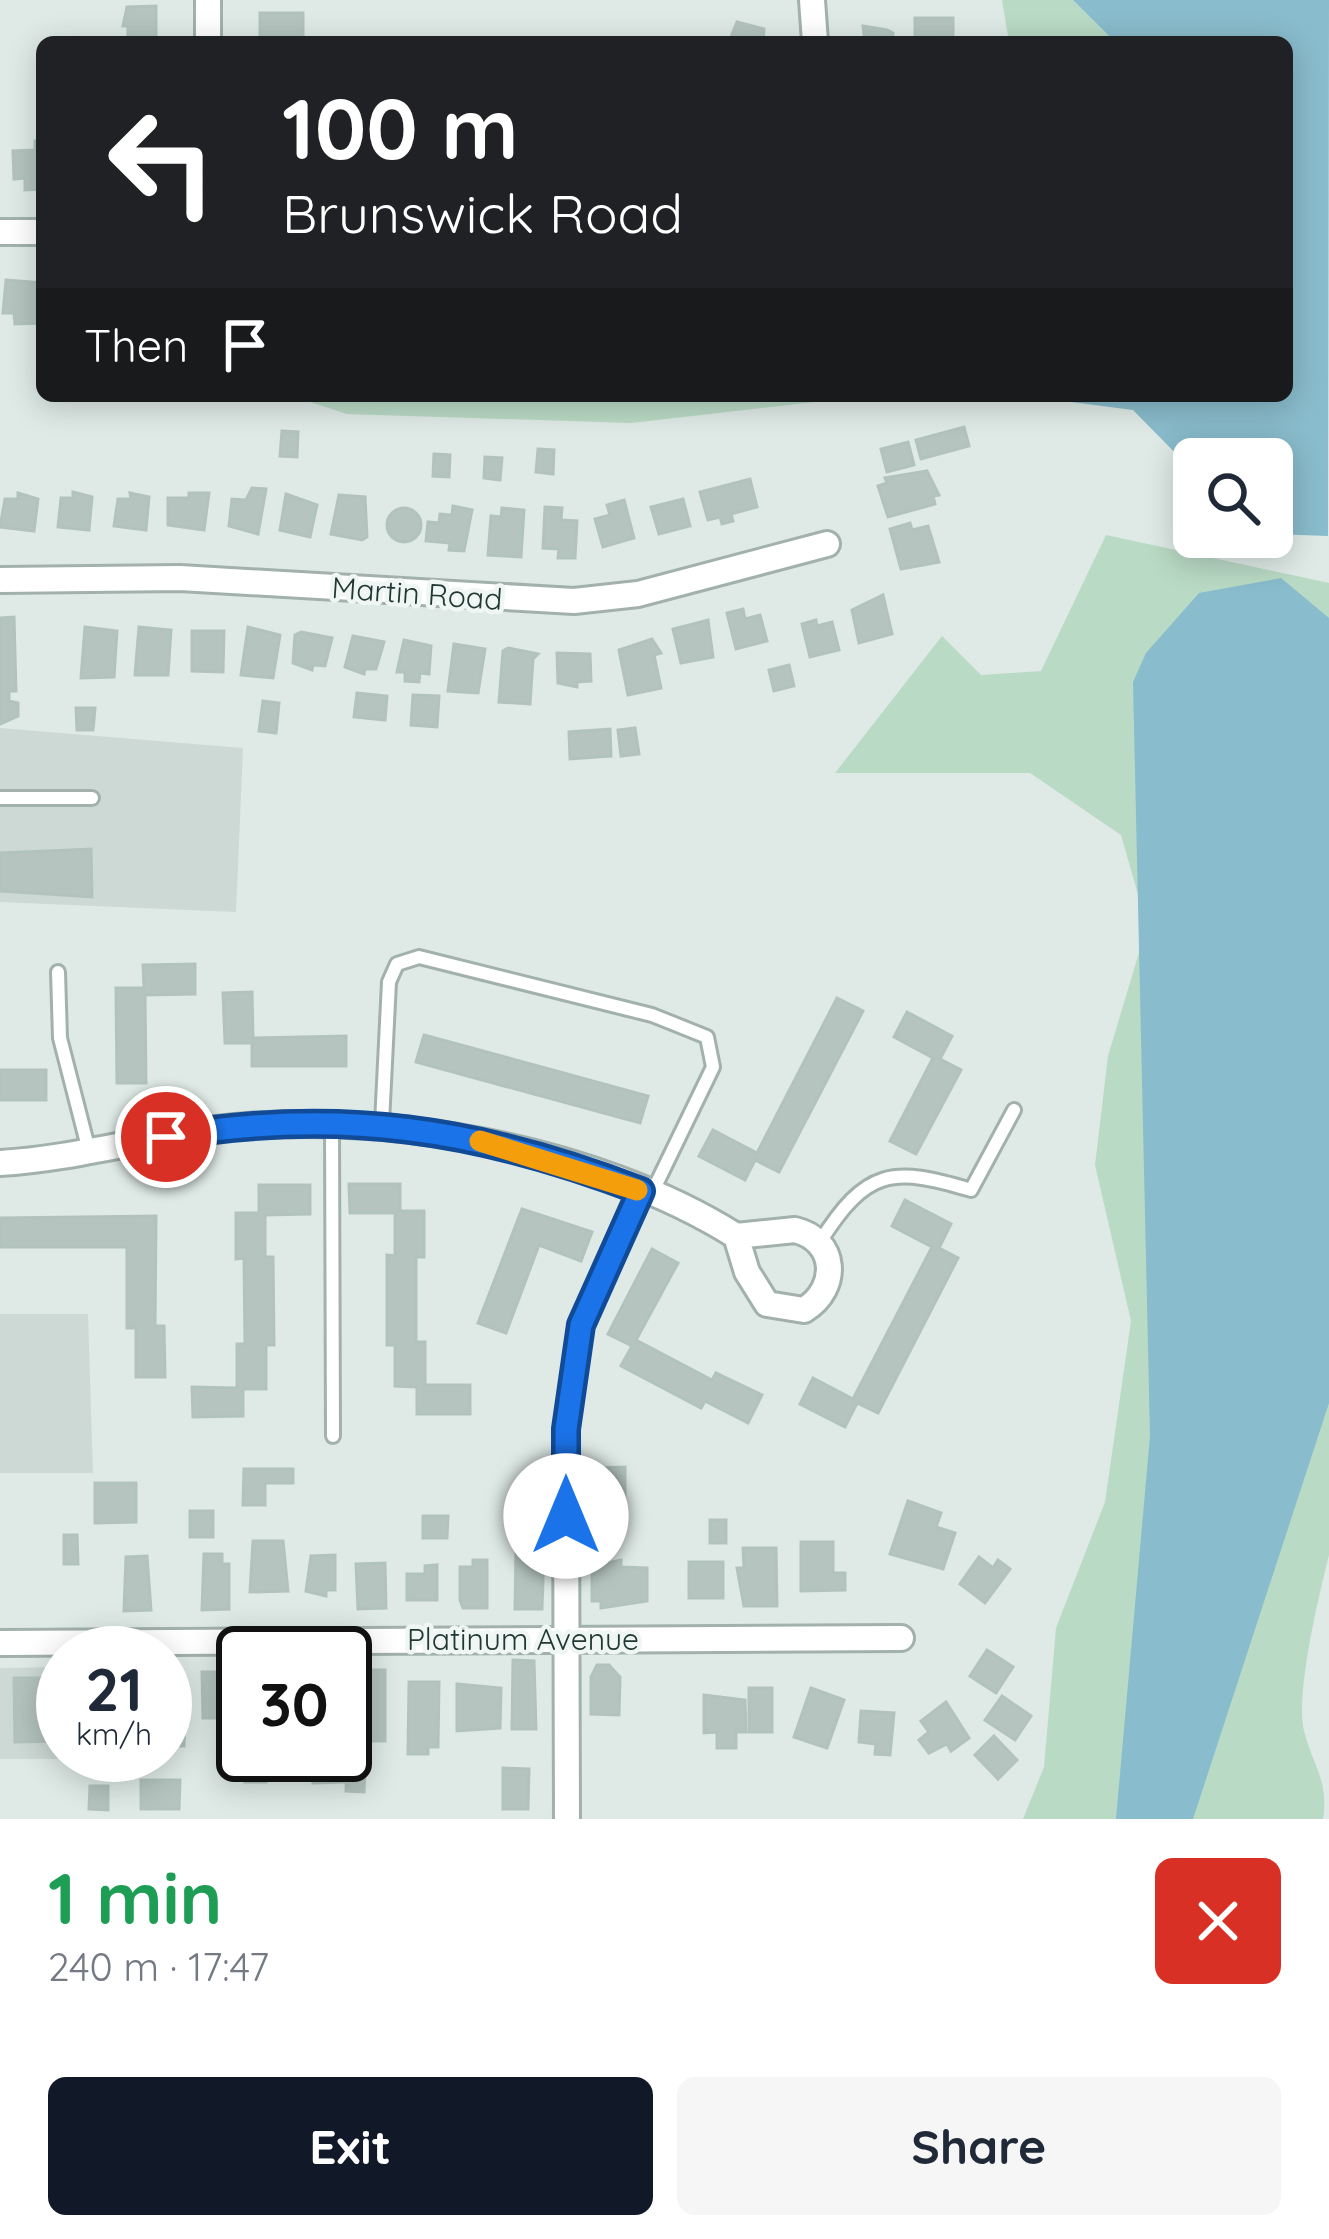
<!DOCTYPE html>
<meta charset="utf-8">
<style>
body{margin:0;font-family:Quicksand,sans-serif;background:#f6f6f7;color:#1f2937;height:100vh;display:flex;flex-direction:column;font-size:45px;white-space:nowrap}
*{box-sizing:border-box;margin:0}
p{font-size:39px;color:#747a83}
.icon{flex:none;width:66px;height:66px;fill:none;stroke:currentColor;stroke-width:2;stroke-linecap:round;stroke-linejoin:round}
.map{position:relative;height:1819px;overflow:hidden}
.sheet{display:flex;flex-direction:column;background:#fff;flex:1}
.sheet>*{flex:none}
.hud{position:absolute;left:36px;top:36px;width:1257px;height:366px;border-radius:18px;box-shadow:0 6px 30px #0003;background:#202124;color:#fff;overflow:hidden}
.buttons{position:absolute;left:1173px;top:438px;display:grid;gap:24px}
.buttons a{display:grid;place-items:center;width:120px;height:120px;border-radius:18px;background:#fff;box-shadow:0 6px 30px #0003;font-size:60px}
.speed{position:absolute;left:36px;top:1626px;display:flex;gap:24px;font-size:60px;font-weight:700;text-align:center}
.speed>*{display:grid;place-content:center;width:156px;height:156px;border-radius:50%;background:#fff;box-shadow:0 6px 30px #0003;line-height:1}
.speed small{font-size:30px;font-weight:400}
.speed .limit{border:6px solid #111;border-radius:18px;background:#fff;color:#111}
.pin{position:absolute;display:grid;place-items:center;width:102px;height:102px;color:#fff;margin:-51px;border:6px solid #fff;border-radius:50%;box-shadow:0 3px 12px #0007}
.me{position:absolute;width:132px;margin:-66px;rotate:0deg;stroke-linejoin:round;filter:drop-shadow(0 0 9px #0008)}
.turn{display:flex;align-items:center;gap:42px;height:252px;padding:0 48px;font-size:54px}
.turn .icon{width:156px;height:156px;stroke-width:2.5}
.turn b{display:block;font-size:84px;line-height:102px}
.then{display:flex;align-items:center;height:114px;padding:0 48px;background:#0003;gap:24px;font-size:45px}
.round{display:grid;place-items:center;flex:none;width:126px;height:126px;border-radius:18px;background:#f6f6f7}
.headline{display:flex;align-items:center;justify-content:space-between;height:204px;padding:0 48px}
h1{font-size:72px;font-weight:700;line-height:90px;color:#1e9e55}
.button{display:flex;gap:24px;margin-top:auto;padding:24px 48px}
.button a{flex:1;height:138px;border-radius:18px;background:#111827;color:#fff;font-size:48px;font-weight:700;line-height:138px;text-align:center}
.button a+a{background:#f6f6f7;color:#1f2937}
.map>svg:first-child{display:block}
.built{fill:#cdd9d5}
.green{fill:#b9dac5}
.water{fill:#89bccc}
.building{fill:#b5c4bf;stroke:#b2c3bd;stroke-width:3}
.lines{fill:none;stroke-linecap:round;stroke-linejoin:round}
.service-casing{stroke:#a2b1ad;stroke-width:18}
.minor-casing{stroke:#a2b1ad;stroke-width:30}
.service{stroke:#fff;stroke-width:12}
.minor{stroke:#fff;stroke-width:24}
.route-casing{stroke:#114b97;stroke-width:30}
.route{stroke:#1a73e8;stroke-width:21}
.slow{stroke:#f59e0b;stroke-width:21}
.labels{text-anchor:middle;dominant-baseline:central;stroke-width:9;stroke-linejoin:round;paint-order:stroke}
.street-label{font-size:30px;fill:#213934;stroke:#eff6f3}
</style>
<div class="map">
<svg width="1329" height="1819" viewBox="0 0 1329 1819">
<rect width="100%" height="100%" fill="#dfeae6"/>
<g class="built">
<polygon points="0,728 243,748 236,912 0,902"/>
<polygon points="0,1314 88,1314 93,1473 0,1473"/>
<polygon points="63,1667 63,1755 84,1759 0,1759 0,1668"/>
</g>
<g class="green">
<polygon points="1002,0 1073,0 1115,42 1009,42"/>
<polygon points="292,396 868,396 631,423 347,414"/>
<path d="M1106,535L1329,583V1555C1319,1595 1295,1694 1304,1731C1313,1766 1329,1781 1323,1819H1023L1044,1767L1056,1628L1105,1502L1131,1321L1095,1165L1108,1056L1147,926L1121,835L1030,773H835L942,636L981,675L1041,671Z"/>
</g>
<g class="water">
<polygon points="1073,0 1329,0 1328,536 1272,534 1272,459 1194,459 1194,472 1133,410 1025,396 1287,396 1287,42 1115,42"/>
<polygon points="1281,578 1329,618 1329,1403 1193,1819 1116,1819 1150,1436 1133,682 1146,653 1199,593"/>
</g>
<g class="building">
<polygon points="156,6 156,42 128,38 128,26 123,26 127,7"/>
<rect x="260" y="13" width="43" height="29"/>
<polygon points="915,18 953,18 953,35 940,35 940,42 915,42"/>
<polygon points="737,22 764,29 763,42 729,42"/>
<polygon points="863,26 887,30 893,33 892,42 865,42"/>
<polygon points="35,141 42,141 42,189 25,190 25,178 14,179 13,151 35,150"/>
<polygon points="6,280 42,283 42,323 15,324 14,313 3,313"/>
<polygon points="964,427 969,446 921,459 916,440"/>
<polygon points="282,431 298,432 297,457 280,456"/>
<polygon points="908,442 914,465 887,472 881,449"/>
<polygon points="538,449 554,450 553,474 536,472"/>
<polygon points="434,454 450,455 449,477 433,476"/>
<polygon points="485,457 502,458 500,480 484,478"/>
<polygon points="927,471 939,495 933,496 935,504 888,517 878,486 887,483 885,478"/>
<polygon points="750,479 757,507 731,514 733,521 722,524 720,517 708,520 700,492"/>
<polygon points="252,488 266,489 258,534 229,526 232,499 246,500"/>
<polygon points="73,492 92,497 89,530 58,527 61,498 73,498"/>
<polygon points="18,493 38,499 34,531 0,527 5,499 18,499"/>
<polygon points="130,493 149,497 146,530 114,526 118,499 131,499"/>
<polygon points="189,493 209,493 204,530 168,525 168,498 189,498"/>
<polygon points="286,494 317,505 310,537 280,530"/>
<polygon points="339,495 365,497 367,537 362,540 331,534"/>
<polygon points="683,499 690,526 659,534 651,507"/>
<polygon points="624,500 634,538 603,547 595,519 610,515 607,505"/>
<polygon points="453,506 472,510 464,551 449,550 450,543 426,541 428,522 439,523 440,514 452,515"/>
<polygon points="545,507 562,508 561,520 577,521 575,558 558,558 559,549 543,548"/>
<circle cx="404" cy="525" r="17"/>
<polygon points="502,508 524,510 521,557 488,555 491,516 501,517"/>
<polygon points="910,523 912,530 928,526 939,562 901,569 890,529"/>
<polygon points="883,595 892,634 859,643 852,610"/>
<polygon points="743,609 745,619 760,615 767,641 736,649 727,613"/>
<polygon points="14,617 16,691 9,691 9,701 18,703 18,716 0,724 0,618"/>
<polygon points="708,620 713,657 681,663 673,629"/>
<polygon points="816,620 817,626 832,622 839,650 810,657 802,624"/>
<polygon points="85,627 117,631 114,677 81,678"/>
<polygon points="139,627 171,630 168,675 135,675"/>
<polygon points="248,627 280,635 273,678 241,675"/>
<polygon points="192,631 224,631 223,672 192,671"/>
<polygon points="301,632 332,638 325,666 313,665 312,670 293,663 295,635"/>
<polygon points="353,636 384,642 376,669 365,669 364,674 345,667"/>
<polygon points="652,639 661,653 654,655 661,688 628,695 619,650"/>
<polygon points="404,640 431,646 429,674 420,673 419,682 405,681 405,672 397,672"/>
<polygon points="454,644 485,649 478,693 448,691"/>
<polygon points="508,648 538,654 533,659 530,704 499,702 503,651"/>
<polygon points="557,653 590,654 591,681 577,682 577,687 558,683"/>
<polygon points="789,665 794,686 774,691 769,670"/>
<polygon points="357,693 387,696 385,720 354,717"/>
<polygon points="413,695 439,696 437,727 411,725"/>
<polygon points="263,701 279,703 276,733 259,731"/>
<polygon points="76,708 95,708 93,730 77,730"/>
<polygon points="635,728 639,754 621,756 618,730"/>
<polygon points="610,729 611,756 570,759 569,732"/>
<polygon points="91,849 92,897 0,891 0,853"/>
<polygon points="195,964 195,994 145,995 146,1083 117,1083 116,988 144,988 143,965"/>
<polygon points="252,992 253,1038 346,1036 346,1066 252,1066 252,1043 225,1043 223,993"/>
<polygon points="837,998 863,1011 779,1172 755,1160 745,1180 699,1156 713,1130 757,1153"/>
<polygon points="907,1012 952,1036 940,1059 961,1070 916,1154 890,1141 933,1058 894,1037"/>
<polygon points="424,1035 648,1096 640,1123 416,1062"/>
<rect x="0" y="1070" width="46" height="30"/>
<polygon points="349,1184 400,1184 400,1211 424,1211 424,1257 416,1257 416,1342 425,1342 425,1385 470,1385 470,1414 417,1414 417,1387 395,1386 395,1345 387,1345 387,1255 395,1256 395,1213 350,1213"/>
<polygon points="259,1185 310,1185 310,1214 265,1215 265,1257 273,1257 274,1345 266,1345 266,1389 243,1389 243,1416 193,1417 192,1387 237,1388 237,1344 245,1344 244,1258 236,1259 236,1213 259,1213"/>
<polygon points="905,1200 951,1224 939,1248 958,1258 878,1413 857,1403 845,1427 800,1404 813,1378 853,1399 932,1247 892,1226"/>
<polygon points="522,1209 592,1232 581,1261 539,1245 506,1333 478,1323"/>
<polygon points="156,1216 155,1326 164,1326 165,1377 136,1377 136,1328 127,1328 127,1247 0,1247 0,1218"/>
<polygon points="652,1249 678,1263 636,1340 712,1380 716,1373 762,1395 748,1423 705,1401 701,1408 621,1366 632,1346 608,1334"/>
<polygon points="625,1467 625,1529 591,1530 590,1475 598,1474 598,1468"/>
<polygon points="244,1469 293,1469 293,1483 265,1483 265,1505 243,1505"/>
<polygon points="95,1483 136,1483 136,1522 95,1523"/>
<polygon points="908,1501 941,1513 936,1527 955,1533 943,1569 890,1554"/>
<rect x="190" y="1511" width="23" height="26"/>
<polygon points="423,1516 448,1516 447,1538 423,1538"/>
<rect x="710" y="1520" width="16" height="23"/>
<polygon points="64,1535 77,1535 78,1564 64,1564"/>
<polygon points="253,1541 283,1541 288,1591 250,1592"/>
<polygon points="801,1542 833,1542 833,1573 845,1573 845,1590 801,1591"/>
<polygon points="743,1548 776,1548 777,1606 744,1606 737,1568 744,1568"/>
<polygon points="516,1551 544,1551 542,1609 515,1609"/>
<polygon points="204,1554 222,1554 222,1564 229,1564 229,1609 202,1610"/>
<polygon points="335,1555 335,1590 326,1590 326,1596 306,1591 311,1556"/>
<polygon points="147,1556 151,1610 124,1611 126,1557"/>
<polygon points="979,1557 993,1568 998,1560 1010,1569 985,1603 960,1584"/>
<polygon points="473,1560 487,1560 487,1608 463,1608 460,1600 460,1567 473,1567"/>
<polygon points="621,1560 621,1567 647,1568 647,1601 601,1608 601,1601 592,1601 592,1566"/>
<rect x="689" y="1562" width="34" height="36"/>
<polygon points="385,1563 386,1608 358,1609 356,1564"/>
<polygon points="437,1565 437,1600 407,1600 407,1574 425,1574 425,1566"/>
<polygon points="987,1650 1013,1667 996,1693 970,1676"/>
<polygon points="513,1660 534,1661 536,1729 512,1729"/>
<polygon points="597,1665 609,1665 620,1677 619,1715 591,1714 591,1677"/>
<rect x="358" y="1670" width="27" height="71"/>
<polygon points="202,1672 229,1672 230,1718 203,1718"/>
<polygon points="14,1678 63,1678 63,1741 15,1742"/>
<polygon points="409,1682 439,1682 438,1747 428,1747 428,1754 408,1754"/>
<polygon points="457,1684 501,1688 500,1728 457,1731"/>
<rect x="749" y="1688" width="23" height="44"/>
<polygon points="811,1688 844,1700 827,1748 794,1737"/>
<polygon points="165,1692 186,1692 184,1746 165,1746"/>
<polygon points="704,1695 745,1700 746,1732 736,1732 736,1748 717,1748 717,1732 704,1733"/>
<polygon points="1002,1696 1031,1716 1015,1740 985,1720"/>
<polygon points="946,1702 969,1738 951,1751 947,1744 929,1753 919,1740 929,1732 921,1721"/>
<polygon points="861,1711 894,1713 890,1755 875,1754 876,1744 859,1742"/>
<polygon points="994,1736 1017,1760 998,1779 975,1755"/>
<polygon points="244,1755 265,1755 266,1782 245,1782"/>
<polygon points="313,1755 344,1755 344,1782 313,1783"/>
<polygon points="347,1761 365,1761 364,1792 346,1791"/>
<polygon points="503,1768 529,1769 528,1809 503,1809"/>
<polygon points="141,1780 180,1780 179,1809 141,1809"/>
<polygon points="90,1786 108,1786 108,1810 89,1809"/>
</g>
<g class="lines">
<g class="service-casing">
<g id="service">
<polyline points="0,798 92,798"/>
<polyline points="58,972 60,1038 89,1151"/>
<polyline points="382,1123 389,982 397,964 419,957 652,1015 707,1037 713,1067 651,1195"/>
<polyline points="332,1124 333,1436"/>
<path d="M820,1242C866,1169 892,1166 971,1190L1014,1110"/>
<path d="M566,1474C564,1353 594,1298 641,1191"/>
</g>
</g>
<g class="minor-casing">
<g id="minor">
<polyline points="208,0 208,42"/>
<polyline points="812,0 815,42"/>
<polyline points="0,232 42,232"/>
<polyline points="0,580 180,578 574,601 638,594 827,544"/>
<path d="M0,1163C71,1159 138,1139 208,1130C374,1108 593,1146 736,1236"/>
<path d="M795,1230C837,1240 840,1288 804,1310L767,1304L747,1272L736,1236Z"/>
<polyline points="566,1474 567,1819"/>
<polyline points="0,1643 901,1638"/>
</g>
</g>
<use href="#service" class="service"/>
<use href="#minor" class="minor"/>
</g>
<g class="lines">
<g class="route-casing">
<path id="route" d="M166,1137C338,1107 480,1129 641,1191L581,1325L566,1429V1516"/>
</g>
<use href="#route" class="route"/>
<polyline class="slow" points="480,1141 637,1190"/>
</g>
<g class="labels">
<g class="street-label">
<text transform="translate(417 593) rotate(4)">Martin Road</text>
<text x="523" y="1639">Platinum Avenue</text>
</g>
</g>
</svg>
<div class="buttons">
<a><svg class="icon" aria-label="search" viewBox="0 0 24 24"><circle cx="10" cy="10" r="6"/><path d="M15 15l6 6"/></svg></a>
</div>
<div class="speed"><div>21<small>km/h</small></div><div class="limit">30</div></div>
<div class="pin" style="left:166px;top:1137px;background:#d93025"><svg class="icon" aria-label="arrive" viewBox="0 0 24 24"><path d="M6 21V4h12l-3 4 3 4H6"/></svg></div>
<svg class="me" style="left:566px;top:1516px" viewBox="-20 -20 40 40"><circle r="19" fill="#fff"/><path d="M0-13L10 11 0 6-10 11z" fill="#1a73e8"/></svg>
<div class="hud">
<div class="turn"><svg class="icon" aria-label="left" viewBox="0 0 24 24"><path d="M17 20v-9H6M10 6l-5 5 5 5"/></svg><div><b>100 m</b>Brunswick Road</div></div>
<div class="then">Then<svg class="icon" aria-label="arrive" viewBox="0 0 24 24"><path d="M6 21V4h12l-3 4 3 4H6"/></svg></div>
</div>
</div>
<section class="sheet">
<div class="headline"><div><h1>1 min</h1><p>240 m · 17:47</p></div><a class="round" style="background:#d93025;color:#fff"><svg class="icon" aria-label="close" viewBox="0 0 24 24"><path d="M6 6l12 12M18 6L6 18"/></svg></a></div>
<div class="button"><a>Exit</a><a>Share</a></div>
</section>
